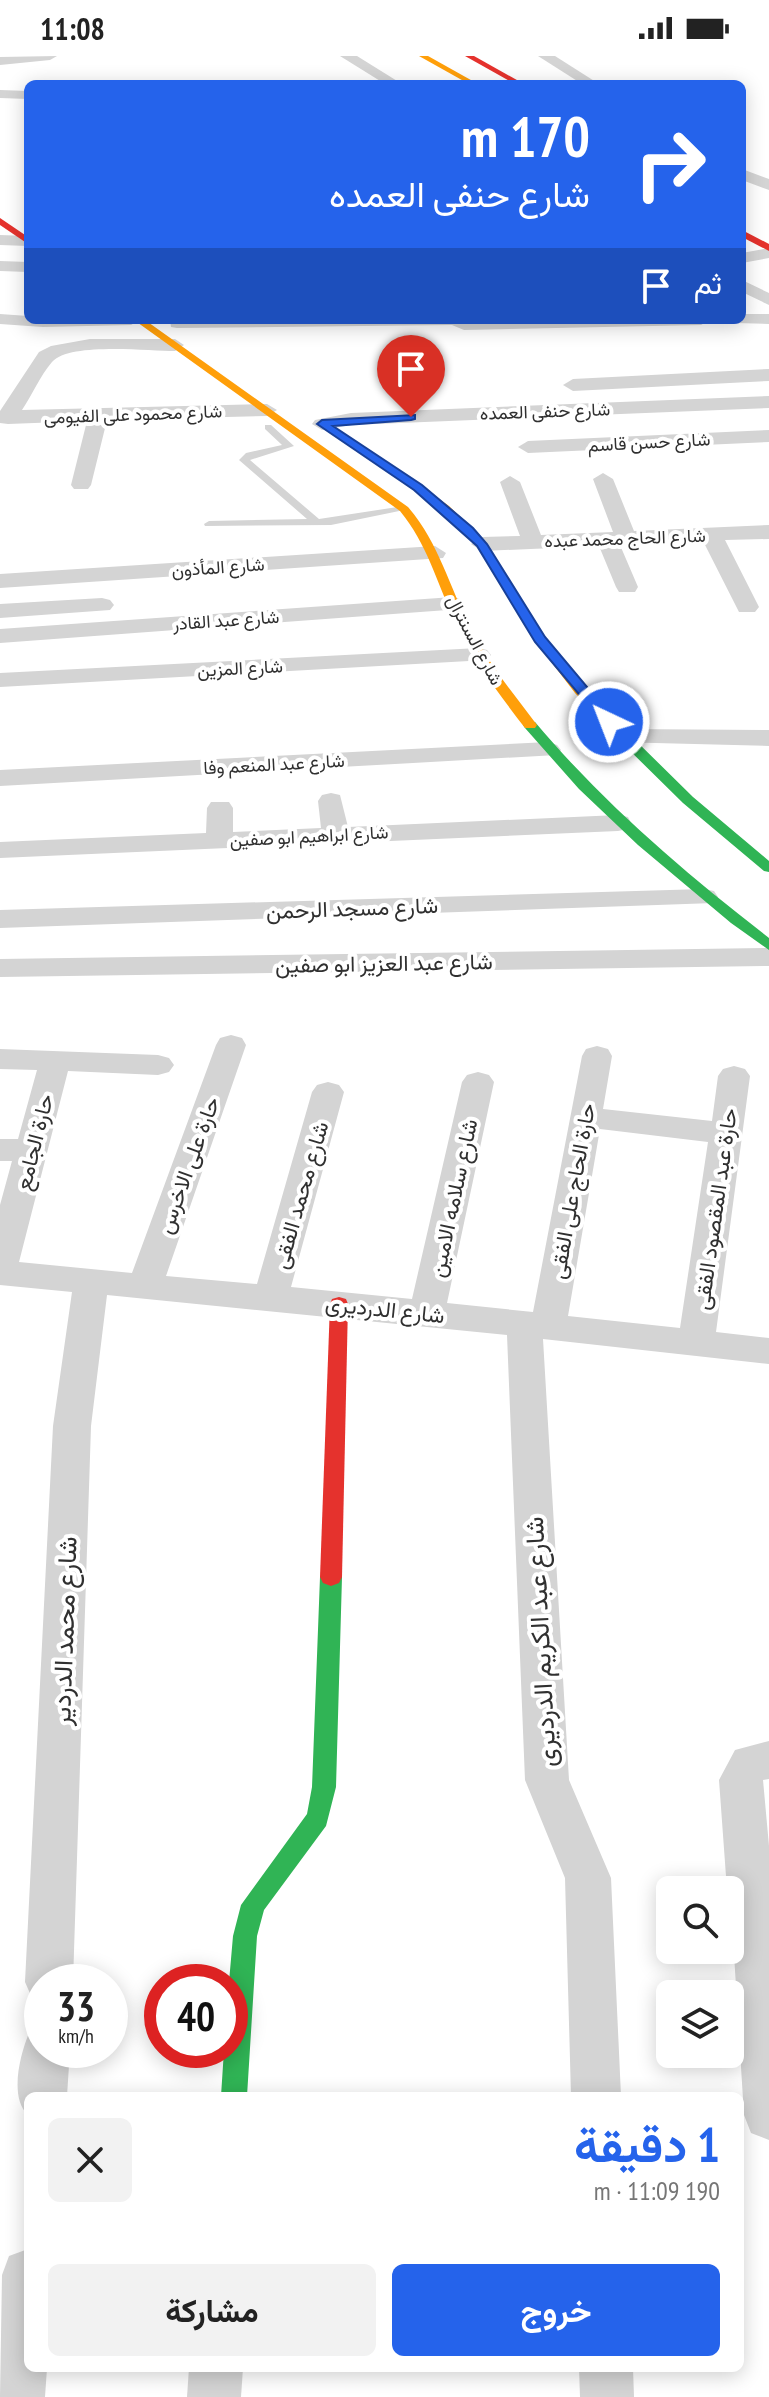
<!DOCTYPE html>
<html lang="ar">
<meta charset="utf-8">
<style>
body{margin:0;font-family:"PT Sans Narrow",Vazirmatn,sans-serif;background:#f2f2f2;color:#222;direction:rtl;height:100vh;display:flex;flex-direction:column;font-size:30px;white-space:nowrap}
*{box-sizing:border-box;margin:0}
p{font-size:26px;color:#767676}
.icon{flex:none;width:44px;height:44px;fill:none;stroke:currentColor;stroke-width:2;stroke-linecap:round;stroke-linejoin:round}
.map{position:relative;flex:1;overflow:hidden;direction:ltr}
.drawer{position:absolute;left:24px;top:2036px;width:720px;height:280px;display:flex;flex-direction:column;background:#fff;border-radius:12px;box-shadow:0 4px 20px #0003;direction:rtl}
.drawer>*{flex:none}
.guide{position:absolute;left:24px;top:24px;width:722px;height:244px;border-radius:12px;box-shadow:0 4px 20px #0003;direction:rtl;background:#2563eb;color:#fff;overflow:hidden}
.tools{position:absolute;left:656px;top:1820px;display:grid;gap:16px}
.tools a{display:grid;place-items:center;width:88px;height:88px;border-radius:12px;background:#fff;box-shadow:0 4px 20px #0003;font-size:40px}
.speed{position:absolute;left:24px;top:1908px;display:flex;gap:16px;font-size:40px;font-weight:700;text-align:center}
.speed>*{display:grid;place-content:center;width:104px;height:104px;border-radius:50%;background:#fff;box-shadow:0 4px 20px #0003;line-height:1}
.speed small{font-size:20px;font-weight:400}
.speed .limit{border:12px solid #d22;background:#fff;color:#111}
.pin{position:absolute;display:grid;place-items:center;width:68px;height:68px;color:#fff;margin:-82px -34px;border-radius:50% 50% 50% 0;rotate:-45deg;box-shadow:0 0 8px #0007}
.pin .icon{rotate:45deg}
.me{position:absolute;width:88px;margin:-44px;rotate:317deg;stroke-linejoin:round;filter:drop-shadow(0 0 6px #0008)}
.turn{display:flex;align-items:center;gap:28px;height:168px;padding:0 24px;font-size:36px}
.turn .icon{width:104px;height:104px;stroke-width:2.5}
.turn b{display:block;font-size:56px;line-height:68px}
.then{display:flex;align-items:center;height:76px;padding:0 24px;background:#0003;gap:16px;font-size:30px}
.round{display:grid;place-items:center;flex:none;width:84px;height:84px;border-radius:12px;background:#f2f2f2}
.overview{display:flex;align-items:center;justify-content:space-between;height:136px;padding:0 24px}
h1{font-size:48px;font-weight:700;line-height:60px;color:#2563eb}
.button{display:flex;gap:16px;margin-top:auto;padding:16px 24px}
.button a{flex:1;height:92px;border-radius:12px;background:#2563eb;color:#fff;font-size:32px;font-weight:700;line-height:92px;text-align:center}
.button a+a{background:#f2f2f2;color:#222}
.status{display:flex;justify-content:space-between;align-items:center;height:56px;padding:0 40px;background:#fff;direction:ltr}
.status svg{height:22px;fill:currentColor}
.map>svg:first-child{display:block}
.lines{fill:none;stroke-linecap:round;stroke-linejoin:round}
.lane{fill:#d4d4d4;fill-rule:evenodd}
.street{fill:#d4d4d4;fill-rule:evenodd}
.fast{fill:#30b455;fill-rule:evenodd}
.slow{fill:#ff9f0a;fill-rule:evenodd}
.jam{fill:#e5322d;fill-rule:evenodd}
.route{fill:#2563eb;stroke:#184099;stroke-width:2}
.labels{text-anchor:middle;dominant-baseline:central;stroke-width:8;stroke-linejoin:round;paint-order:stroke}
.far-street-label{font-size:18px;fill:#303030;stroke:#fff}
.street-label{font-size:22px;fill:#303030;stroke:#fff}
.near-street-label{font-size:26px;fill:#303030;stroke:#fff}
</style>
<div class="status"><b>11:08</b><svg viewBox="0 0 49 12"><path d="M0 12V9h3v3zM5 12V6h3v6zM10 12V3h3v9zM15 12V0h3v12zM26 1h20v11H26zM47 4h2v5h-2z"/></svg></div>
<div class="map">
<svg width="769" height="2341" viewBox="0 0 769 2341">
<rect width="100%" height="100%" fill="#fff"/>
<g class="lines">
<polygon class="lane" points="265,369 271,369 294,390 250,404 319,463 404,450 409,453 331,469 205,470 204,468 209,465 307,463 239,404 246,397 282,389 265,373"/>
<g class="street">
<polygon points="57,0 50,4 0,9 0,1"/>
<polygon points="340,0 357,0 402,28 385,28"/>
<polygon points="538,0 555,0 599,28 582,28"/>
<polygon points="0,34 28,35 28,43 0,42"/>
<polygon points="742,113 769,123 769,134 742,124"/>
<polygon points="0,179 28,180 28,190 0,189"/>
<polygon points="769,192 769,202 742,207 742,197"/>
<polygon points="0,205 28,206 28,216 0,215"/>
<polygon points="742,224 769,237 769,249 742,236"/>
<polygon points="0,258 28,260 28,264 140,264 131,269 43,271 0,268"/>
<polygon points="742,258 769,258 769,268 736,267 734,264 742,264"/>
<polygon points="170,264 710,264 701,269 464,274 452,269 177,272 171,271"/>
<path d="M90,283H175L184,289L175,295C148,295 69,286 52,306C40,320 32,339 22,354L267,348L277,354L267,360L107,364L91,429L88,433H74L71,429L87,365L8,368L0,367V355L39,296L51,290Z"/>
<polygon points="769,313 769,325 573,335 563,329 573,323"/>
<polygon points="769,340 769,352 351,369 322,374 312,368 315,364 351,357"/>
<polygon points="769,374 769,386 528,397 518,391 528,385"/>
<polygon points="603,417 613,423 634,475 769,469 769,483 725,484 759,551 755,556 739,556 703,485 620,489 638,531 635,536 619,536 616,531 599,490 482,495 471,488 482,481 520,480 500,426 510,420 520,426 541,479 613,476 593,423"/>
<polygon points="435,490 446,497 443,502 0,532 0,518"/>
<polygon points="453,541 461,543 465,548 461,553 0,587 0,573"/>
<polygon points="102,542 110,544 114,549 110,554 0,562 0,548"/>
<polygon points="479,592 487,594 491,599 487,604 0,631 0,617"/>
<polygon points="624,673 769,674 769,690 615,686 611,681 615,676"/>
<polygon points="548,686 557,689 561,694 557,699 0,730 0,714"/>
<polygon points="331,737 340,739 348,771 618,759 628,761 631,767 628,773 618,775 0,802 0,786 206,777 207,752 211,746 229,746 233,752 233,776 321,772 318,745 322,739"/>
<polygon points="704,833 714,835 718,841 714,847 0,872 0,854"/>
<polygon points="769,892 769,910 0,921 0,903"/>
<path d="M231,979L242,982L246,989L166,1220L257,1228L312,1036L317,1029L328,1026L339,1029L344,1036L291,1231L412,1243L462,1026L467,1019L478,1016L489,1019L494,1026L447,1247L533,1256L582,1000L586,993L597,990L608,993L612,1000L603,1053L712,1065L718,1020L723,1013L734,1010L745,1013L750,1020L716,1276L769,1282V1308L543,1283L569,1724L611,1822L621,2040H571L565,1822L525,1724L507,1279L107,1239L91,1370L73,1926H42V1946L32,1942L25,1926L53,1370L72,1236L0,1229V1149L12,1105H0V1083H18L37,1014L0,1013V993L158,999L169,1002L174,1009L169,1016L158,1019L68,1015L19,1206L132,1217L216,989L220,982ZM600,1073L708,1086L680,1272L568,1260Z"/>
<polygon points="769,1685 769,1723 763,1724 769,1790 769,2084 751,2077 744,2059 730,1834 727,1834 719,1724 735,1694"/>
<path d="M42,1972V1994H70L67,2040H28V2059C9,2041 20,1999 29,1977Z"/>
<polygon points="28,2193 28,2312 47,2312 45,2341 0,2341 2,2219 9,2200"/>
<polygon points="189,2312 243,2312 241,2341 187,2341"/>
<polygon points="579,2312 633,2312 634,2341 580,2341"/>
</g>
<g class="fast">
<path d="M530,665L535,666C604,748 684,816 769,882V894L731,867L638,789L579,733L525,672L523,669Z"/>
<polygon points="624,677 629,678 693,741 769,805 769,816 764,815 683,747 619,684 619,678"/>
<polygon points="331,1512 339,1515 342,1521 336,1731 326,1770 264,1854 257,1880 247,2040 221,2040 224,1994 230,1994 229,1926 233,1880 241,1849 307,1758 312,1731 320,1521 323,1515"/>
</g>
<g class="slow">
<polygon points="419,0 428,0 478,28 469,28"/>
<path d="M134,264H145L408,451C439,487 449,530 470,571C488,607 513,637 537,669L535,672H525C498,637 472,602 453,561C436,524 427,488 400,455Z"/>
<polygon points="391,414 399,414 449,450 486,486 545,581 585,631 629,678 629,684 619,684 575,637 536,586 477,490 441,454 391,418"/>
</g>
<g class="jam">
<polygon points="465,0 474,0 524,28 515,28"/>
<polygon points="0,162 28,181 28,188 0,169"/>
<polygon points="742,174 769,188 769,195 742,181"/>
<polygon points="339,1241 346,1243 348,1248 342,1521 339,1527 331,1530 323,1527 320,1521 330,1248 332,1243"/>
</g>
</g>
<polygon class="route" points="415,359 415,363 411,364 333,370 422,429 473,472 487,488 545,581 614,663 614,668 604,668 535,586 477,490 414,434 317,368 322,364"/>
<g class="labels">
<g class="far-street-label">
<text transform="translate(545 355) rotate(-2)">شارع حنفى العمده</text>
<text transform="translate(133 358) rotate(-2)">شارع محمود على الفيومى</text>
<text transform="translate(649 386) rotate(-3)">شارع حسن قاسم</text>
<text transform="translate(625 482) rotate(-2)">شارع الحاج محمد عبده</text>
<text transform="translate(218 511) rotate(-4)">شارع المأذون</text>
<text transform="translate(226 564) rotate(-4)">شارع عبد القادر</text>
<text transform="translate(475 584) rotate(62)">شارع السنترال</text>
<text transform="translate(240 612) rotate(-3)">شارع المزين</text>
<text transform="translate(274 708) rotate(-3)">شارع عبد المنعم وفا</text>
<text transform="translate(309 780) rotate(-3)">شارع ابراهيم ابو صفين</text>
</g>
<g class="street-label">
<text transform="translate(352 852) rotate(-2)">شارع مسجد الرحمن</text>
<text transform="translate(384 907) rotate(-1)">شارع عبد العزيز ابو صفين</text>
<text transform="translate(34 1086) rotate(-76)">حارة الجامع</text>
<text transform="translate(188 1109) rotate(-70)">حارة على الاخرس</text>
<text transform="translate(572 1135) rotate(-80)">حارة الحاج على الفقى</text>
<text transform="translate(300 1139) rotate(-74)">شارع محمد الفقى</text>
<text transform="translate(453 1142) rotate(-78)">شارع سلامه الامين</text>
<text transform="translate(715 1153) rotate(-82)">حارة عبد المقصود الفقى</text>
<text transform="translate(385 1253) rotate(6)">شارع الدرديرى</text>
</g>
<g class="near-street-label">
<text transform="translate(64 1575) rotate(-88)">شارع محمد الدردير</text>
<text transform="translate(540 1586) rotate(-93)">شارع عبد الكريم الدرديرى</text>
</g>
</g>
</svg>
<div class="tools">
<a><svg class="icon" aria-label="search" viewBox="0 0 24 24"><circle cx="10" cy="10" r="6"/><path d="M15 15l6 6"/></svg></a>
<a><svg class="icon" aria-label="layers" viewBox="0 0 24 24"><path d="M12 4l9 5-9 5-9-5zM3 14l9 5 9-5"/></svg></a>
</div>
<div class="speed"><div>33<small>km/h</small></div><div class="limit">40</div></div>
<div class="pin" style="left:411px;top:361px;background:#d93025"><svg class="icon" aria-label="arrive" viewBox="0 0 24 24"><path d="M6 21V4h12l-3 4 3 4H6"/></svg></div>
<svg class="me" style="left:609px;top:666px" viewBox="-20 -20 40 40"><circle r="17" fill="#2563eb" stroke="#fff" stroke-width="3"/><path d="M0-11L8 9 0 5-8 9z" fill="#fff"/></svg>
<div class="guide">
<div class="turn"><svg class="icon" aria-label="right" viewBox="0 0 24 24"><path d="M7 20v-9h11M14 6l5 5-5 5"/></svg><div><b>170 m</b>شارع حنفى العمده</div></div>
<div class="then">ثم<svg class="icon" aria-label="arrive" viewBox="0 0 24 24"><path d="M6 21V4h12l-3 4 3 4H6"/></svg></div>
</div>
<section class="drawer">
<div class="overview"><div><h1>1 دقيقة</h1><p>190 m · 11:09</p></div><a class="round"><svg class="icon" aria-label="close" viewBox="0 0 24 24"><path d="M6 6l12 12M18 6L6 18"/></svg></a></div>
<div class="button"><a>خروج</a><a>مشاركة</a></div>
</section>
</div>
